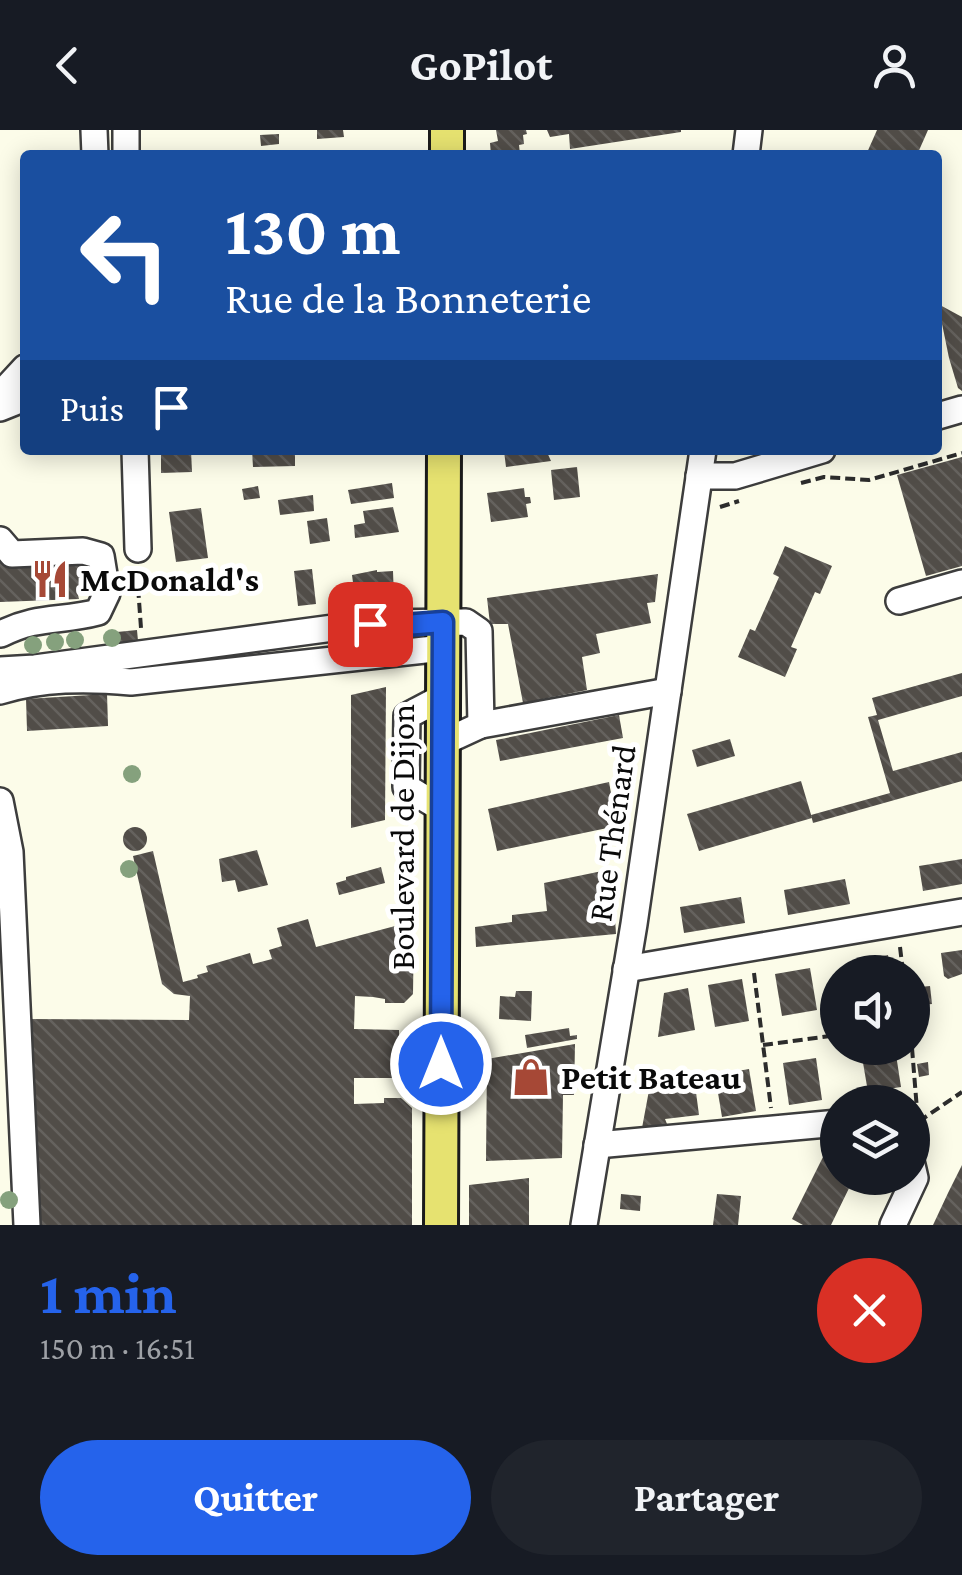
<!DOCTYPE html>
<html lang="fr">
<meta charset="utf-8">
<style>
body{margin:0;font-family:"Crimson Pro",serif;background:#20242c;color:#f1f3f6;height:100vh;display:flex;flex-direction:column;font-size:38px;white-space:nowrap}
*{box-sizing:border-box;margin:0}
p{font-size:32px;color:#9ea1a6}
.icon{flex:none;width:55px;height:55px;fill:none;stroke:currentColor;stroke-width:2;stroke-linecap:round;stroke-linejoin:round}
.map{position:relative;height:1095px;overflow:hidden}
.details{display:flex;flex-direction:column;background:#171b24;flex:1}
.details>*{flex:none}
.banner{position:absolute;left:20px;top:20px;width:922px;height:305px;border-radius:10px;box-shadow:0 5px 25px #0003;background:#1a4fa0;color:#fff;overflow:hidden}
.tools{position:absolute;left:820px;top:825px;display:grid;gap:20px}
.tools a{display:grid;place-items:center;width:110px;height:110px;border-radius:50%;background:#171b24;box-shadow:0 5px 25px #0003;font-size:50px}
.pin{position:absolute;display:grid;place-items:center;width:85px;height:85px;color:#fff;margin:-42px;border-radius:20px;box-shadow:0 5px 15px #0006}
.me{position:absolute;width:110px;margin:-55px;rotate:0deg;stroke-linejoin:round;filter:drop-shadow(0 0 8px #0008)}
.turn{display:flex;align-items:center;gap:35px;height:210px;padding:0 40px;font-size:45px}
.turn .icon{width:130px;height:130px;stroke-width:2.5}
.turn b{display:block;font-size:70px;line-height:85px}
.then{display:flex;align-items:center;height:95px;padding:0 40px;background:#0003;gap:20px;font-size:38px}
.round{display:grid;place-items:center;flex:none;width:105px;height:105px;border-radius:52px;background:#20242c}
.overview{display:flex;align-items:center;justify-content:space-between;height:170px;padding:0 40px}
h1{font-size:60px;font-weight:700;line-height:75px;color:#2563eb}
.primary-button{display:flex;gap:20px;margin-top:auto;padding:20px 40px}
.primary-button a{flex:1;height:115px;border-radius:60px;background:#2563eb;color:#fff;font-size:40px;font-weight:700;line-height:115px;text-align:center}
.primary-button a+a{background:#20242c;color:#f1f3f6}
header{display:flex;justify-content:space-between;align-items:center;height:130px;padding:0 40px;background:#171b24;font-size:45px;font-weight:700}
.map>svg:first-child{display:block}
.building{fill:url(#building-back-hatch)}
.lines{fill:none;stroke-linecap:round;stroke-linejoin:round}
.minor-casing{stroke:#3d3d3d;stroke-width:30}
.major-casing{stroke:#1b1b1b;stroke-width:38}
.path{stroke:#2c2c2c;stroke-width:4;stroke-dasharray:10 5;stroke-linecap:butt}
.minor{stroke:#fff;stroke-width:25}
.major{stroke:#e6e270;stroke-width:32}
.tree{fill:#85a17d}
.route-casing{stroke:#184099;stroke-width:25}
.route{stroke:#2563eb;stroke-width:18}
.labels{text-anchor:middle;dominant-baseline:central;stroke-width:10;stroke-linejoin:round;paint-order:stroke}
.poi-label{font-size:35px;font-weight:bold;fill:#0a0a0a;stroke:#fff;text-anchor:start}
.street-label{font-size:35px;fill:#0a0a0a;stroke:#fff}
</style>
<header><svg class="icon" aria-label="back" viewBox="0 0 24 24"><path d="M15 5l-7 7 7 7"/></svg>GoPilot<svg class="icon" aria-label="person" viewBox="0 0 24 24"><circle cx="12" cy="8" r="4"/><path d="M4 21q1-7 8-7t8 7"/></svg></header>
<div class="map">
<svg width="962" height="1095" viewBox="0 0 962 1095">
<defs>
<pattern id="building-back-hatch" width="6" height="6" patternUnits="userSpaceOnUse" patternTransform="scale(2.5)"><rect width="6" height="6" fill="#514d48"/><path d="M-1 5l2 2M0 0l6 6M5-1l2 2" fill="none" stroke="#65625e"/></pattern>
</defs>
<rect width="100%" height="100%" fill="#fcfce9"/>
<g class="building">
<polygon points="317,0 343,0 344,7 317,9"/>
<polygon points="496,0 526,0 527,4 523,5 524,14 519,15 520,24 491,25 490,13 498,11"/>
<polygon points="547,0 681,0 681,2 570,19 569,4 550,7"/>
<polygon points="877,0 928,0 917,25 866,25"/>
<polygon points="279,4 279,14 261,16 260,5"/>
<polygon points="938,174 962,187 962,261 958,258 949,228"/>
<polygon points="161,320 191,320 192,342 161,343"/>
<polygon points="252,320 295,320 295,336 253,337"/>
<polygon points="546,320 551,331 506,337 504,321"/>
<polygon points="962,327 962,436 926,446 897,345"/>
<polygon points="577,337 580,367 554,370 551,340"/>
<polygon points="392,353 394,368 351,374 348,360"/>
<polygon points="258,356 260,368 244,370 242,359"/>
<polygon points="524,358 525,367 530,367 531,373 526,374 528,387 491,392 487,363"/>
<polygon points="313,365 314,381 280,385 278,370"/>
<polygon points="393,377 399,402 355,408 354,395 365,393 363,381"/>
<polygon points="201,378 208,428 176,432 169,382"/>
<polygon points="327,388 330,411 310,414 307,391"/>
<polygon points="785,416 832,436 820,464 815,462 791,517 797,519 785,547 738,527 750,499 755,501 779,447 773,444"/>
<polygon points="92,428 93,465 78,465 79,469 0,472 0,429"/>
<polygon points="312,439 316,474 298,476 294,441"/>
<polygon points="377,440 377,442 393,441 394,470 356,475 352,445"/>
<polygon points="658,444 655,472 647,473 651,493 596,504 600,523 582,527 587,560 523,573 508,494 490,494 487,468"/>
<polygon points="137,500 138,511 118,514 117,502"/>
<polygon points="962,543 962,566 878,590 893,641 962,622 962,651 813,693 811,685 890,663 868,587 877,585 872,568"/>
<polygon points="386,557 385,690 351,698 351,565"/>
<polygon points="107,564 108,596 27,601 26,569"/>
<polygon points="619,585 623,608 500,631 496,610"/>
<polygon points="730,609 735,626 697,637 692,620"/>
<polygon points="801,651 812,688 699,721 687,684"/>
<polygon points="609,652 617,696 497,721 488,679"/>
<circle cx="135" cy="709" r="12"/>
<polygon points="257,720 268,755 238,762 235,750 222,752 219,729"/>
<polygon points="153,721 183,852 198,848 197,845 208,842 206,836 250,823 253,834 272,829 269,820 282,816 277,798 308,789 316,817 414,791 413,864 404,873 385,873 385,869 373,867 355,866 354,899 399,900 399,948 354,948 354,974 384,973 384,968 401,968 412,978 412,1095 38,1095 27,889 189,890 190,866 174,864 162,854 133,726"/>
<polygon points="962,729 962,754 923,761 919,736"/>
<polygon points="381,737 385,753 339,765 336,753 346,750 346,747"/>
<polygon points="612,739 616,804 476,817 475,797 512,792 512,785 547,781 544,753"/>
<polygon points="845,749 850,774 788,785 784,760"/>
<polygon points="741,767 745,793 684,803 680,777"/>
<polygon points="962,820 962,844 948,849 944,846 941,823"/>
<polygon points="888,825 890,842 856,842 854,831"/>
<polygon points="810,838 817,880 782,886 775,844"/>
<polygon points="742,849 749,891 715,897 708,855"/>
<polygon points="930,856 932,874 922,875 920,857"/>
<polygon points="688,858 695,900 658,907 664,863"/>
<polygon points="516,861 532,861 531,891 499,889 500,866 515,867"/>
<polygon points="569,898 570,906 577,905 577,909 527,918 525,905"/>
<polygon points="575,914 574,965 563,965 562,1028 486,1031 487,929"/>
<polygon points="883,918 895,918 901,957 868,962 861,921"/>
<polygon points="816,928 822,970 789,975 783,933"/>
<polygon points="928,932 929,945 919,947 917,934"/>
<polygon points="749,939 756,981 722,987 715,945"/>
<polygon points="694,947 699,985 665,989 667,994 642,998 650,955"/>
<polygon points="824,1025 838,1031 838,1048 854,1048 831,1095 803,1095 792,1089"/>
<polygon points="962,1035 962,1095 933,1095 948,1063"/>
<polygon points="529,1048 529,1095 469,1095 469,1055"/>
<polygon points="621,1064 641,1066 640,1081 620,1079"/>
<polygon points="717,1064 741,1066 738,1095 713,1095"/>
</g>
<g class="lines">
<g class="minor-casing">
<g id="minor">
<polyline points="94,0 95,25"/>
<polyline points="126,0 126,25"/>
<polyline points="746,25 749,0"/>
<polyline points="0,265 25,238"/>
<polyline points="0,278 25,268"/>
<polyline points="938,286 962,279"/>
<polyline points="135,320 138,419"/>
<polyline points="699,346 735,346 822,320"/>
<path d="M0,410L12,424L83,421L101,426L107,463L98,482C61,492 38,485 1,504"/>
<polyline points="899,471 962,453"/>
<polyline points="0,540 35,538 370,493 466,492 479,501 481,595 442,613"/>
<path d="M0,561C43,548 86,548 131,552L443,518"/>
<polyline points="481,595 668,561"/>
<polyline points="0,671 10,722 27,1095"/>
<polyline points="442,679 406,657 407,586 443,567"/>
<polyline points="626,839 962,782"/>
<polyline points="597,1015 838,993"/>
<polyline points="584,1095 634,794 703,320"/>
<polyline points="893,1095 915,1048 912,1035"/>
</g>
</g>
<g class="major-casing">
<g id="major">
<polyline points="447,25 447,0"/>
<polyline points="441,1095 444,320"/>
</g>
</g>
<g class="path">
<polyline points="801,353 824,347 869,350 962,323"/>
<polyline points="720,377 739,371"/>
<polyline points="137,443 141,498"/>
<polyline points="900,817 903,842"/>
<polyline points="754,843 771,978"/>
<polyline points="763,915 838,905"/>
<polyline points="912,918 918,992"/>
<polyline points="912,1005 918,992 962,962"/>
</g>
<use href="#minor" class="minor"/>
<use href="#major" class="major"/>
</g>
<g class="tree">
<circle cx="112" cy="508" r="9"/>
<circle cx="75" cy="510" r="9"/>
<circle cx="55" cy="512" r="9"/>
<circle cx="365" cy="512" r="9"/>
<circle cx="33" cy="515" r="9"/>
<circle cx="132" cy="644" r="9"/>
<circle cx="129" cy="739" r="9"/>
<circle cx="9" cy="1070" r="9"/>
</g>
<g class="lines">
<g class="route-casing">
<polyline id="route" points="370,494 404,495 443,492 441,934"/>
</g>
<use href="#route" class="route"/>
</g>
<defs>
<g id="restaurant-bare" transform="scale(3)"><path d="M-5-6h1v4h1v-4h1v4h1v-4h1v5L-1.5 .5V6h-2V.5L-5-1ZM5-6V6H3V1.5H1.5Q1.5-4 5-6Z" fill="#a64836" stroke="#fff" stroke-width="2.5" paint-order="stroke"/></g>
<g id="shop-bare" transform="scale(3)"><path d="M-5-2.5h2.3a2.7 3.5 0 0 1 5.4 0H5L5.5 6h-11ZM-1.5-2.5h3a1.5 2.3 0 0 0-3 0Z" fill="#a64836" stroke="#fff" stroke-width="2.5" paint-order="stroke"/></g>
</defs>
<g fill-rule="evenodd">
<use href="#restaurant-bare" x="50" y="449"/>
<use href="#shop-bare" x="531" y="947"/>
</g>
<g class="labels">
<g class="poi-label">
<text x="80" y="449">McDonald's</text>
<text x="561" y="947">Petit Bateau</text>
</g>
<g class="street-label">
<text transform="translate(612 703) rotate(-82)">Rue Thénard</text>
<text transform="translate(402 707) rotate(-90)">Boulevard de Dijon</text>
</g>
</g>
</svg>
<div class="tools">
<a><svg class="icon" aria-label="sound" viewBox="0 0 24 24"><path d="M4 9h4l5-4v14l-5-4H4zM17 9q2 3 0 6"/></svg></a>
<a><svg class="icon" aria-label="layers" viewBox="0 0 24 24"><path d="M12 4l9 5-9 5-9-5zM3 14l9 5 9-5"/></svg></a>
</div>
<div class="pin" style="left:370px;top:494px;background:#d93025"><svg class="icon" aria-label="arrive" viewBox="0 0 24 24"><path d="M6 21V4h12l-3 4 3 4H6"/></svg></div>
<svg class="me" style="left:441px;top:934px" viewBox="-20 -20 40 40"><circle r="17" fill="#2563eb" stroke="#fff" stroke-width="3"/><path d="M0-11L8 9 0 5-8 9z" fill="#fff"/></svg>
<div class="banner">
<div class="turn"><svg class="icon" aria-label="left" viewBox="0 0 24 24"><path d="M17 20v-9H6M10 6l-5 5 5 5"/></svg><div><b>130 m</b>Rue de la Bonneterie</div></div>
<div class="then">Puis<svg class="icon" aria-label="arrive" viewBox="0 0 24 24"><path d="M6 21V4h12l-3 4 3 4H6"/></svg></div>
</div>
</div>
<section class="details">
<div class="overview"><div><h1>1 min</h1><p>150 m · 16:51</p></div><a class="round" style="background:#d93025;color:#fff"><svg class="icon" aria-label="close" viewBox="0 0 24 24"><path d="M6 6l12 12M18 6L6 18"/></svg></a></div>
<div class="primary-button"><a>Quitter</a><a>Partager</a></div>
</section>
